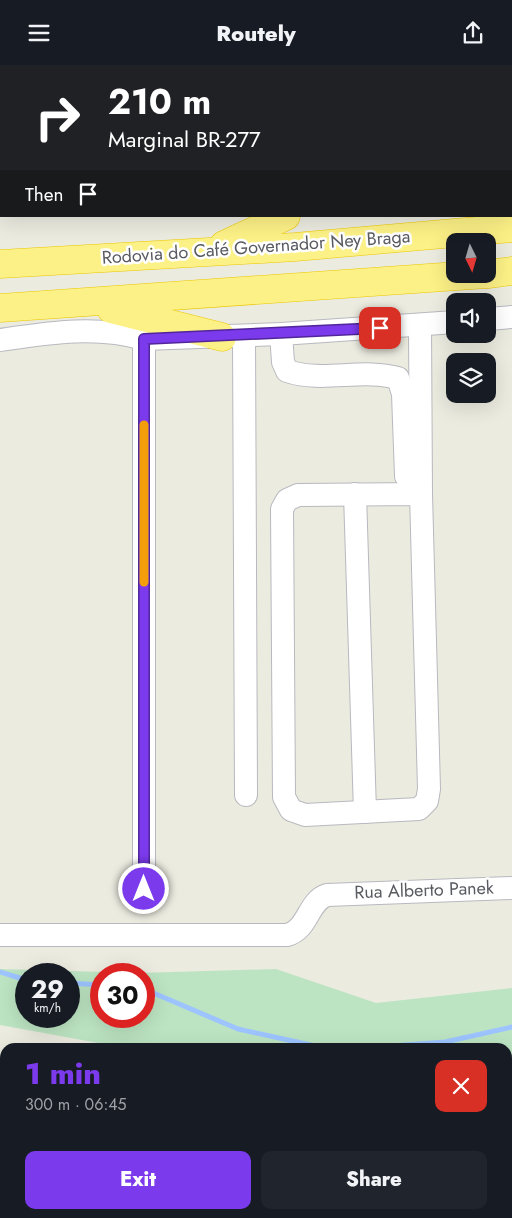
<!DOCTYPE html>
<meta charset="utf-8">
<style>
body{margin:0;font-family:Jost,sans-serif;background:#20242c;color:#f1f3f6;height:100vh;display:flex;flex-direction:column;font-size:19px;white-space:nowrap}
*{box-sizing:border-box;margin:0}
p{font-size:16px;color:#9ea1a6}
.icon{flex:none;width:28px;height:28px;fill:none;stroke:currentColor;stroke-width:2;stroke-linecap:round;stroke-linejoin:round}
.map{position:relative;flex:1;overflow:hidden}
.drawer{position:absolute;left:0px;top:978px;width:512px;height:176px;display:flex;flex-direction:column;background:#171b24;border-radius:15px 15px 0 0;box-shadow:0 5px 20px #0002}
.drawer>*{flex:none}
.banner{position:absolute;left:0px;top:0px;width:512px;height:152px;box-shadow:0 5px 20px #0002;background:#202124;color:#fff;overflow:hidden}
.needle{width:32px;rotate:175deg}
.controls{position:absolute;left:446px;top:168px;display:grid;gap:10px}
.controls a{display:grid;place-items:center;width:50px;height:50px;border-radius:10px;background:#171b24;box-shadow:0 5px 20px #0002;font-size:25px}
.speed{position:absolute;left:15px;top:898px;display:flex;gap:10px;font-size:25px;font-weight:700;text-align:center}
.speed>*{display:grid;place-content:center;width:65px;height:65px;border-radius:50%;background:#171b24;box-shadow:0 5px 20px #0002;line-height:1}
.speed small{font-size:12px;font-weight:400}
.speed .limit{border:8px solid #d22;background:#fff;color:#111}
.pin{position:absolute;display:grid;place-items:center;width:42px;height:42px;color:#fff;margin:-21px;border-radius:10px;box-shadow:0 2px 8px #0006}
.me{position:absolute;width:55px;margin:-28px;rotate:0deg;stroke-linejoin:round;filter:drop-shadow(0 0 4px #0008)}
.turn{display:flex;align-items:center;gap:18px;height:105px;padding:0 25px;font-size:22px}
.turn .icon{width:65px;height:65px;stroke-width:2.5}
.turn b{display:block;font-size:35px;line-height:42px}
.then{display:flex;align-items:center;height:48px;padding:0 25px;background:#0003;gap:10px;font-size:19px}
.round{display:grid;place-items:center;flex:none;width:52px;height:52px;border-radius:10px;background:#20242c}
.overview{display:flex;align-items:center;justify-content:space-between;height:85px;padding:0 25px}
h1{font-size:30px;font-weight:800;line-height:38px;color:#7c3aed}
.action{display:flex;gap:10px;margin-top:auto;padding:10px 25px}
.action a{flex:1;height:58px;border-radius:10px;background:#7c3aed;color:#fff;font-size:20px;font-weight:800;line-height:58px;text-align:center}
.action a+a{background:#20242c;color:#f1f3f6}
header{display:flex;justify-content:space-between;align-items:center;height:65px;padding:0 25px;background:#171b24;font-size:22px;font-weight:800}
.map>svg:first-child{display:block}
.industrial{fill:#dddcd4}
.green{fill:#bce4c2;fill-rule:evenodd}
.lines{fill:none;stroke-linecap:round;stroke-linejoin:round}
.stream{stroke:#9dc4ff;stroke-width:5}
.minor-casing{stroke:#b8b9bf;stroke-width:24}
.highway-casing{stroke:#ebc701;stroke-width:29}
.minor{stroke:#fff;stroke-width:22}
.highway{stroke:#fcf186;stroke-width:28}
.route-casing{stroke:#51269a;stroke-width:12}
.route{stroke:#7c3aed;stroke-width:9}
.slow{stroke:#f59e0b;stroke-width:9}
.labels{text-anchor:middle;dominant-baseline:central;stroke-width:5;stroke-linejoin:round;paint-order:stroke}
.street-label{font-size:18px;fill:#595b61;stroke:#fff}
</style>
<header><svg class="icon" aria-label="menu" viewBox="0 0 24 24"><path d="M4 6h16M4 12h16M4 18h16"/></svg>Routely<svg class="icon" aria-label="share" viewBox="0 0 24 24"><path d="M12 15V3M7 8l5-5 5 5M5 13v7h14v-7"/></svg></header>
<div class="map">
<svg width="512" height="1153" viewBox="0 0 512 1153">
<rect width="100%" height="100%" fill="#ecebe0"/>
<polygon class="industrial" points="41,0 512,0 512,71 511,1 39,1"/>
<path class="green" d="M0,904L139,908L276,904L376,938L512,923V1028L508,1034V982H120L0,960ZM26,909H69V951H26ZM101,909H144V951H101Z"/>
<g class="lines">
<g class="stream">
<polyline points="0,907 26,915"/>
<polyline points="69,918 101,920"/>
<polyline points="144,924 238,964 320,982"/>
<polyline points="378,982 445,977 512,962"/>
</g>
<g class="minor-casing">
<g id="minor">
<polyline points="511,46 512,46"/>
<polyline points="511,88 512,88"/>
<polyline points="0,120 1,120"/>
<polyline points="488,254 512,252"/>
<polyline points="420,260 421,429 429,724 427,736 419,744 305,750 291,745 284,732 282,444 287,435 298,430 421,429"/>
<path d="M281,269L283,297L287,306C322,318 362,303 398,313L403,329L406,411"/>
<polyline points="244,271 246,730"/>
<polyline points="144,274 144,824"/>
<path d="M0,275C48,268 96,260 144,274L281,269L455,257"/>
<polyline points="355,429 365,747"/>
<path d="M0,870H287C308,865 308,836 327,830L512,823"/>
<polyline points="0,1047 5,1048"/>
<polyline points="502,1149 512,1151"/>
</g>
</g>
<g class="highway-casing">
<g id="highway">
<polyline points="511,104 512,104"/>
<polyline points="224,180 286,151"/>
<polyline points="0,199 295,182 512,163"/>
<polyline points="488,209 512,206"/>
<polyline points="0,243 486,209"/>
<polyline points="111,244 222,272"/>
</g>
</g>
<use href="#minor" class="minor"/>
<use href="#highway" class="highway"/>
</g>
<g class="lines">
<g class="route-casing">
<polyline id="route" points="144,824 144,274 380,263"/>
</g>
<use href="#route" class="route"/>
<polyline class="slow" points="144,360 144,517"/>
</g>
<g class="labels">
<g class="street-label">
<text transform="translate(256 182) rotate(-4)">Rodovia do Café Governador Ney Braga</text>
<text transform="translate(424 825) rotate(-2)">Rua Alberto Panek</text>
</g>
</g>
</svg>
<div class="controls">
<a><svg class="needle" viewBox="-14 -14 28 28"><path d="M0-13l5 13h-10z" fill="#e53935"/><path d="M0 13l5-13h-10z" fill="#9ea1a6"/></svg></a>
<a><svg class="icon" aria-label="sound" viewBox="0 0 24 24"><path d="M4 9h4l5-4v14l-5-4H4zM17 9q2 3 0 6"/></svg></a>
<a><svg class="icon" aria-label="layers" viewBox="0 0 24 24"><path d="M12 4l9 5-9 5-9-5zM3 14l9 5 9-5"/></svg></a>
</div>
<div class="speed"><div>29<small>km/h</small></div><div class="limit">30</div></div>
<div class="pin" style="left:380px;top:263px;background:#d93025"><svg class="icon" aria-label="arrive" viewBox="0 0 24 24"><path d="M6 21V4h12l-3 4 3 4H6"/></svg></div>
<svg class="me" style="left:144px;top:824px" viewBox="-20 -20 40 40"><circle r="17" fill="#7c3aed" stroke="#fff" stroke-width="3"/><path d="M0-11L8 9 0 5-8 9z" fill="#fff"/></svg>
<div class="banner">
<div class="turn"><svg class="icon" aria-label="right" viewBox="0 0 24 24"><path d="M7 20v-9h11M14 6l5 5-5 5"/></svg><div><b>210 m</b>Marginal BR-277</div></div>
<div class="then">Then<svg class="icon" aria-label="arrive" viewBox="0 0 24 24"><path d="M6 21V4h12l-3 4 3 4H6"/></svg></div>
</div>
<section class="drawer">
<div class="overview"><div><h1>1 min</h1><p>300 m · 06:45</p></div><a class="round" style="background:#d93025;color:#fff"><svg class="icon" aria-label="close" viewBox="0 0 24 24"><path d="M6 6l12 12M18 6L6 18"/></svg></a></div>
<div class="action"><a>Exit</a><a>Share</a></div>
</section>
</div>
